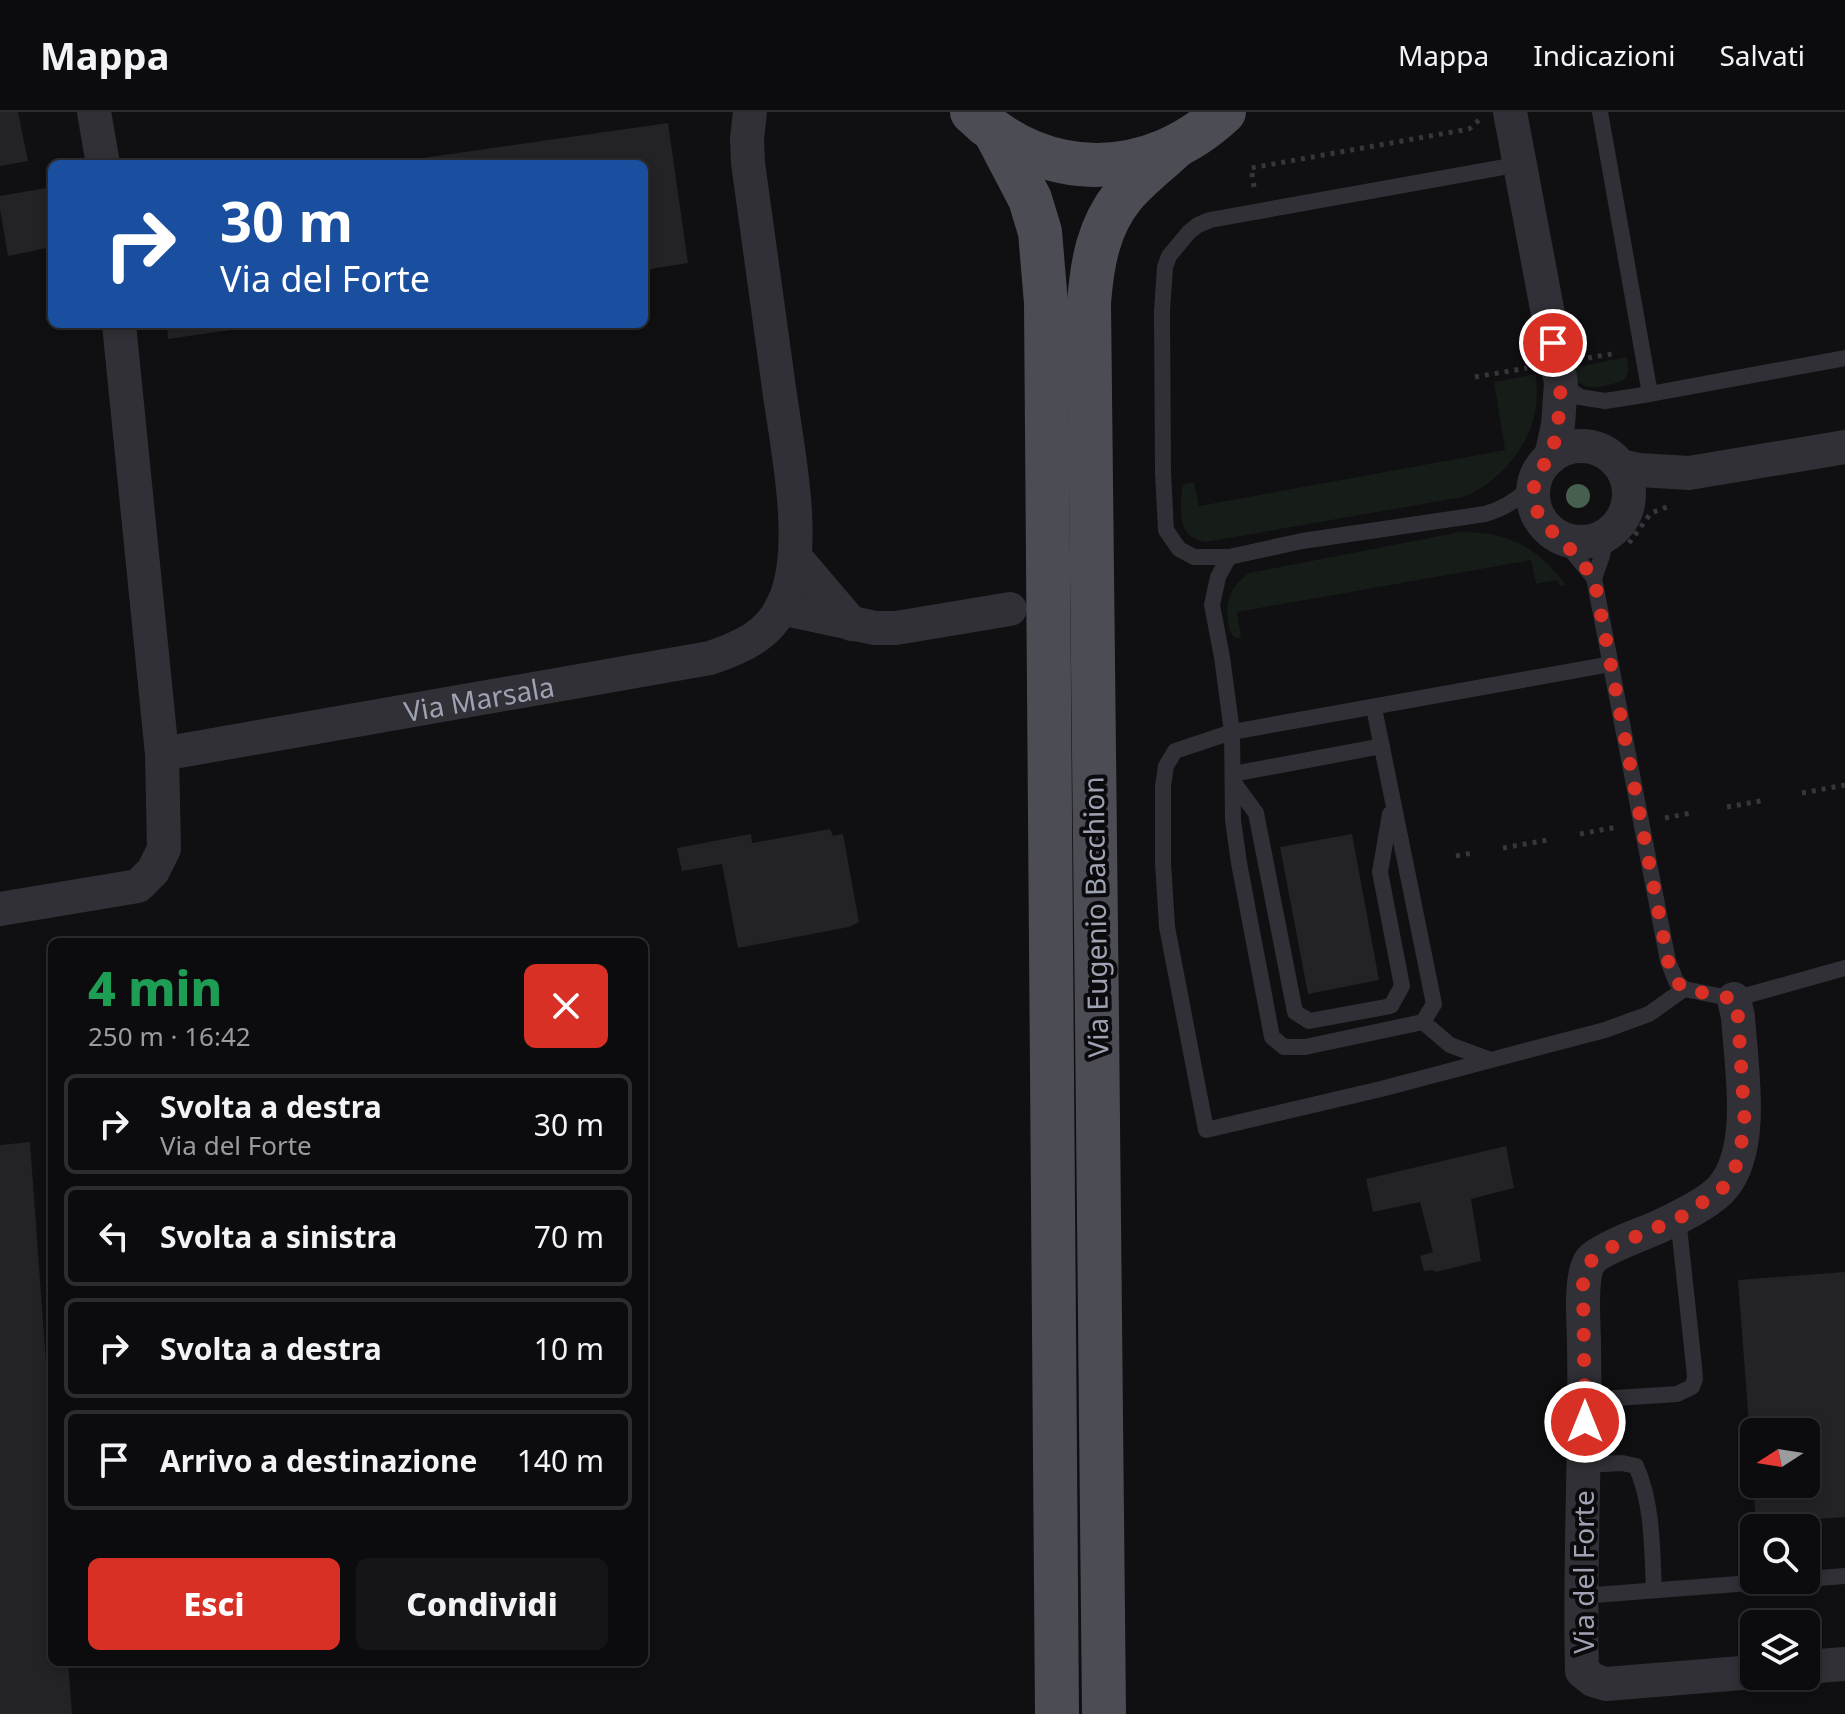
<!DOCTYPE html>
<html lang="it">
<meta charset="utf-8">
<style>
body{margin:0;font-family:"Noto Sans",sans-serif;background:#151416;color:#f1f3f6;height:100vh;display:flex;flex-direction:column;font-size:30px;white-space:nowrap}
*{box-sizing:border-box;margin:0}
p{font-size:26px;color:#9a9b9d}
.icon{flex:none;width:44px;height:44px;fill:none;stroke:currentColor;stroke-width:2;stroke-linecap:round;stroke-linejoin:round}
.map{position:relative;flex:1;overflow:hidden}
.sheet{position:absolute;left:48px;top:826px;width:600px;height:728px;display:flex;flex-direction:column;background:#0c0b0d;border-radius:12px;box-shadow:0 4px 12px #0003,0 0 0 2px #2c2b2e}
.sheet>*{flex:none}
.top-card{position:absolute;left:48px;top:48px;width:600px;height:168px;border-radius:12px;box-shadow:0 4px 12px #0003,0 0 0 2px #2c2b2e;background:#1a4fa0;color:#fff;overflow:hidden}
.needle{width:52px;rotate:258deg}
.buttons{position:absolute;left:1740px;top:1306px;display:grid;gap:16px}
.buttons a{display:grid;place-items:center;width:80px;height:80px;border-radius:12px;background:#0c0b0d;box-shadow:0 4px 12px #0003,0 0 0 2px #2c2b2e;font-size:40px}
.pin{position:absolute;display:grid;place-items:center;width:68px;height:68px;color:#fff;margin:-34px;border:4px solid #fff;border-radius:50%;box-shadow:0 2px 8px #0007}
.me{position:absolute;width:88px;margin:-44px;rotate:0deg;stroke-linejoin:round;filter:drop-shadow(0 0 6px #0008)}
.turn{display:flex;align-items:center;gap:28px;height:168px;padding:0 40px;font-size:36px}
.turn .icon{width:104px;height:104px;stroke-width:2.5}
.turn b{display:block;font-size:56px;line-height:68px}
.round{display:grid;place-items:center;flex:none;width:84px;height:84px;border-radius:12px;background:#151416}
.head{display:flex;align-items:center;justify-content:space-between;height:136px;padding:0 40px}
h1{font-size:48px;font-weight:800;line-height:60px;color:#1e9e55}
.button{display:flex;gap:16px;margin-top:auto;padding:16px 40px}
.button a{flex:1;height:92px;border-radius:12px;background:#d93025;color:#fff;font-size:32px;font-weight:800;line-height:92px;text-align:center}
.button a+a{background:#151416;color:#f1f3f6}
ul{padding:0;list-style:none}
li{display:flex;align-items:center;gap:24px;height:100px;margin:0 16px 12px;padding:0 24px;border:4px solid #2c2b2e;border-radius:12px}
li div{flex:1}
li b{display:block;font-size:30px}
li em{font-style:normal}
header{display:flex;align-items:center;gap:48px;box-sizing:border-box;height:112px;padding:0 40px;background:#0c0b0d;border-bottom:2px solid #2c2b2e}
header strong{font-size:38px}
nav{display:flex;gap:44px;margin-inline-start:auto;font-size:28px}
.map>svg:first-child{display:block}
.green{fill:#161c18}
.building{fill:#232225}
.lines{fill:none;stroke-linecap:round;stroke-linejoin:round}
.path{stroke:#36373d;stroke-width:5;stroke-dasharray:4 6;stroke-linecap:butt}
.service{stroke:#303036;stroke-width:16}
.minor{stroke:#303036;stroke-width:34}
.primary{stroke:#4c4c55;stroke-width:44}
.tree{fill:#475f4e}
.route{stroke:#d93025;stroke-width:14;stroke-dasharray:0 25.2}
.labels{text-anchor:middle;dominant-baseline:central;stroke-width:8;stroke-linejoin:round;paint-order:stroke}
.street-label{font-size:28px;fill:#9fa2b3;stroke:#0b0a0c}
</style>
<header>
<strong>Mappa</strong>
<nav><a>Mappa</a><a>Indicazioni</a><a>Salvati</a></nav>
</header>
<div class="map">
<svg width="1845" height="1602" viewBox="0 0 1845 1602">
<rect width="100%" height="100%" fill="#100f11"/>
<g class="green">
<path d="M1627,245C1628,251 1629,259 1626,265C1622,271 1614,271 1608,273C1588,277 1579,278 1572,256Z"/>
<path d="M1536,262C1537,274 1538,288 1535,300C1528,337 1497,372 1463,385L1206,430C1175,425 1181,397 1182,373L1194,370L1199,394L1505,338L1494,270Z"/>
<path d="M1460,420C1507,419 1538,435 1566,473L1560,474L1557,468L1536,472L1531,448L1237,500L1241,526H1235C1229,520 1229,516 1228,508C1225,487 1232,473 1249,461Z"/>
</g>
<g class="building">
<polygon points="0,0 18,0 28,49 0,54"/>
<polygon points="668,11 688,151 644,158 644,52 395,52 395,50"/>
<polygon points="52,75 52,135 8,144 0,97 0,84"/>
<polygon points="167,212 259,212 259,214 168,227"/>
<polygon points="830,717 833,724 843,722 859,810 849,815 738,836 722,752 682,759 677,736 751,722 752,731"/>
<polygon points="1352,722 1379,868 1308,882 1280,735"/>
<polygon points="30,1030 52,1333 52,1550 68,1550 72,1602 0,1602 0,1033"/>
<polygon points="1506,1034 1514,1076 1471,1087 1481,1149 1435,1160 1434,1158 1424,1159 1420,1144 1433,1140 1420,1090 1373,1100 1366,1067"/>
<polygon points="1845,1160 1845,1405 1756,1412 1753,1372 1806,1372 1806,1320 1754,1320 1754,1352 1752,1352 1738,1168"/>
</g>
<g class="lines">
<g class="path">
<polyline points="1254,75 1251,56 1469,17 1479,8"/>
<polyline points="1588,246 1617,241"/>
<polyline points="1475,265 1527,256"/>
<polyline points="1629,431 1651,401 1667,395"/>
<polyline points="1802,681 1845,673"/>
<polyline points="1727,695 1766,688"/>
<polyline points="1665,706 1691,701"/>
<polyline points="1580,722 1617,715"/>
<polyline points="1503,736 1548,728"/>
<polyline points="1456,744 1472,741"/>
</g>
<g class="service">
<polyline points="1562,272 1580,285 1605,289 1650,282 1600,0"/>
<polyline points="1650,282 1845,246"/>
<polyline points="1560,425 1594,466 1668,849 1676,869 1684,877 1734,887 1845,856"/>
<polyline points="1229,445 1194,445 1179,437 1166,418 1163,361 1162,199 1165,155 1169,144 1189,120 1198,113 1210,108 1521,52"/>
<polyline points="1594,466 1602,444 1605,423"/>
<polyline points="1611,552 1232,620 1175,639 1166,654 1163,674 1163,751 1167,815 1206,1018 1381,977 1605,918 1649,902 1684,877"/>
<path d="M1374,596L1434,892L1423,910L1305,935H1284L1272,925L1239,751L1233,708L1232,620L1222,545L1212,493L1218,465L1229,445L1302,429L1485,402C1506,396 1519,386 1534,372"/>
<polyline points="1233,662 1382,634"/>
<polyline points="1234,671 1256,701 1295,900 1309,909 1391,894 1402,874 1380,760 1390,702"/>
<polyline points="1423,910 1450,933 1488,947"/>
<polyline points="1585,1288 1677,1282 1692,1275 1695,1267 1694,1254 1678,1106"/>
<path d="M1584,1353L1622,1351L1636,1354C1653,1392 1652,1437 1654,1478"/>
<polyline points="1806,1467 1845,1464"/>
<polyline points="1581,1484 1791,1468"/>
</g>
<g class="minor">
<polyline points="94,0 103,52"/>
<polyline points="1510,0 1561,271 1558,313 1551,345"/>
<circle cx="1581" cy="382" r="48"/>
<polyline points="1621,354 1639,358 1689,361 1845,335"/>
<polyline points="795,445 852,512"/>
<polyline points="781,496 875,516 896,516 1010,497"/>
<path id="s1" d="M162,642L710,546C745,534 774,521 787,483C807,427 787,335 779,276C769,201 759,126 748,51L747,27L750,0"/>
<polyline points="0,797 138,774 153,759 164,737 162,642 119,212"/>
<path d="M1734,887L1738,905C1741,953 1756,1036 1723,1075C1711,1090 1674,1108 1656,1116C1642,1122 1600,1137 1591,1148C1579,1163 1584,1212 1584,1232C1586,1341 1579,1450 1582,1559L1593,1568L1606,1572L1754,1560"/>
<polyline points="1806,1555 1845,1552"/>
</g>
<g class="primary">
<path d="M972,0C1045,72 1151,69 1224,0"/>
<polyline points="995,20 1030,87 1040,120 1046,191 1057,1602"/>
<path d="M1104,1602C1101,1132 1093,661 1089,191C1092,152 1098,115 1123,84C1137,67 1157,52 1174,36"/>
</g>
</g>
<circle class="tree" cx="1578" cy="384" r="12"/>
<g class="lines">
<polyline class="route" points="1553,231 1561,271 1558,313 1551,345 1540,357 1534,372 1534,387 1538,402 1547,416 1560,425 1594,466 1668,849 1676,869 1684,877 1734,887 1738,905 1745,1015 1735,1057 1722,1077 1681,1105 1612,1135 1591,1149 1583,1172 1585,1310"/>
</g>
<g class="labels">
<g class="street-label">
<text stroke="none"><textPath href="#s1" startOffset="322">Via Marsala</textPath></text>
<text transform="translate(1095 805) rotate(-91)">Via Eugenio Bacchion</text>
<text transform="translate(1583 1460) rotate(-90)">Via del Forte</text>
</g>
</g>
</svg>
<div class="buttons">
<a><svg class="needle" viewBox="-14 -14 28 28"><path d="M0-13l5 13h-10z" fill="#e53935"/><path d="M0 13l5-13h-10z" fill="#9a9b9d"/></svg></a>
<a><svg class="icon" aria-label="search" viewBox="0 0 24 24"><circle cx="10" cy="10" r="6"/><path d="M15 15l6 6"/></svg></a>
<a><svg class="icon" aria-label="layers" viewBox="0 0 24 24"><path d="M12 4l9 5-9 5-9-5zM3 14l9 5 9-5"/></svg></a>
</div>
<div class="pin" style="left:1553px;top:231px;background:#d93025"><svg class="icon" aria-label="arrive" viewBox="0 0 24 24"><path d="M6 21V4h12l-3 4 3 4H6"/></svg></div>
<svg class="me" style="left:1585px;top:1310px" viewBox="-20 -20 40 40"><circle r="17" fill="#d93025" stroke="#fff" stroke-width="3"/><path d="M0-11L8 9 0 5-8 9z" fill="#fff"/></svg>
<div class="top-card">
<div class="turn"><svg class="icon" aria-label="right" viewBox="0 0 24 24"><path d="M7 20v-9h11M14 6l5 5-5 5"/></svg><div><b>30 m</b>Via del Forte</div></div>
</div>
<section class="sheet">
<div class="head"><div><h1>4 min</h1><p>250 m · 16:42</p></div><a class="round" style="background:#d93025;color:#fff"><svg class="icon" aria-label="close" viewBox="0 0 24 24"><path d="M6 6l12 12M18 6L6 18"/></svg></a></div>
<ul>
<li><svg class="icon" aria-label="right" viewBox="0 0 24 24"><path d="M7 20v-9h11M14 6l5 5-5 5"/></svg><div><b>Svolta a destra</b><p>Via del Forte</p></div><em>30 m</em></li>
<li><svg class="icon" aria-label="left" viewBox="0 0 24 24"><path d="M17 20v-9H6M10 6l-5 5 5 5"/></svg><div><b>Svolta a sinistra</b></div><em>70 m</em></li>
<li><svg class="icon" aria-label="right" viewBox="0 0 24 24"><path d="M7 20v-9h11M14 6l5 5-5 5"/></svg><div><b>Svolta a destra</b></div><em>10 m</em></li>
<li><svg class="icon" aria-label="arrive" viewBox="0 0 24 24"><path d="M6 21V4h12l-3 4 3 4H6"/></svg><div><b>Arrivo a destinazione</b></div><em>140 m</em></li>
</ul>
<div class="button"><a>Esci</a><a>Condividi</a></div>
</section>
</div>
